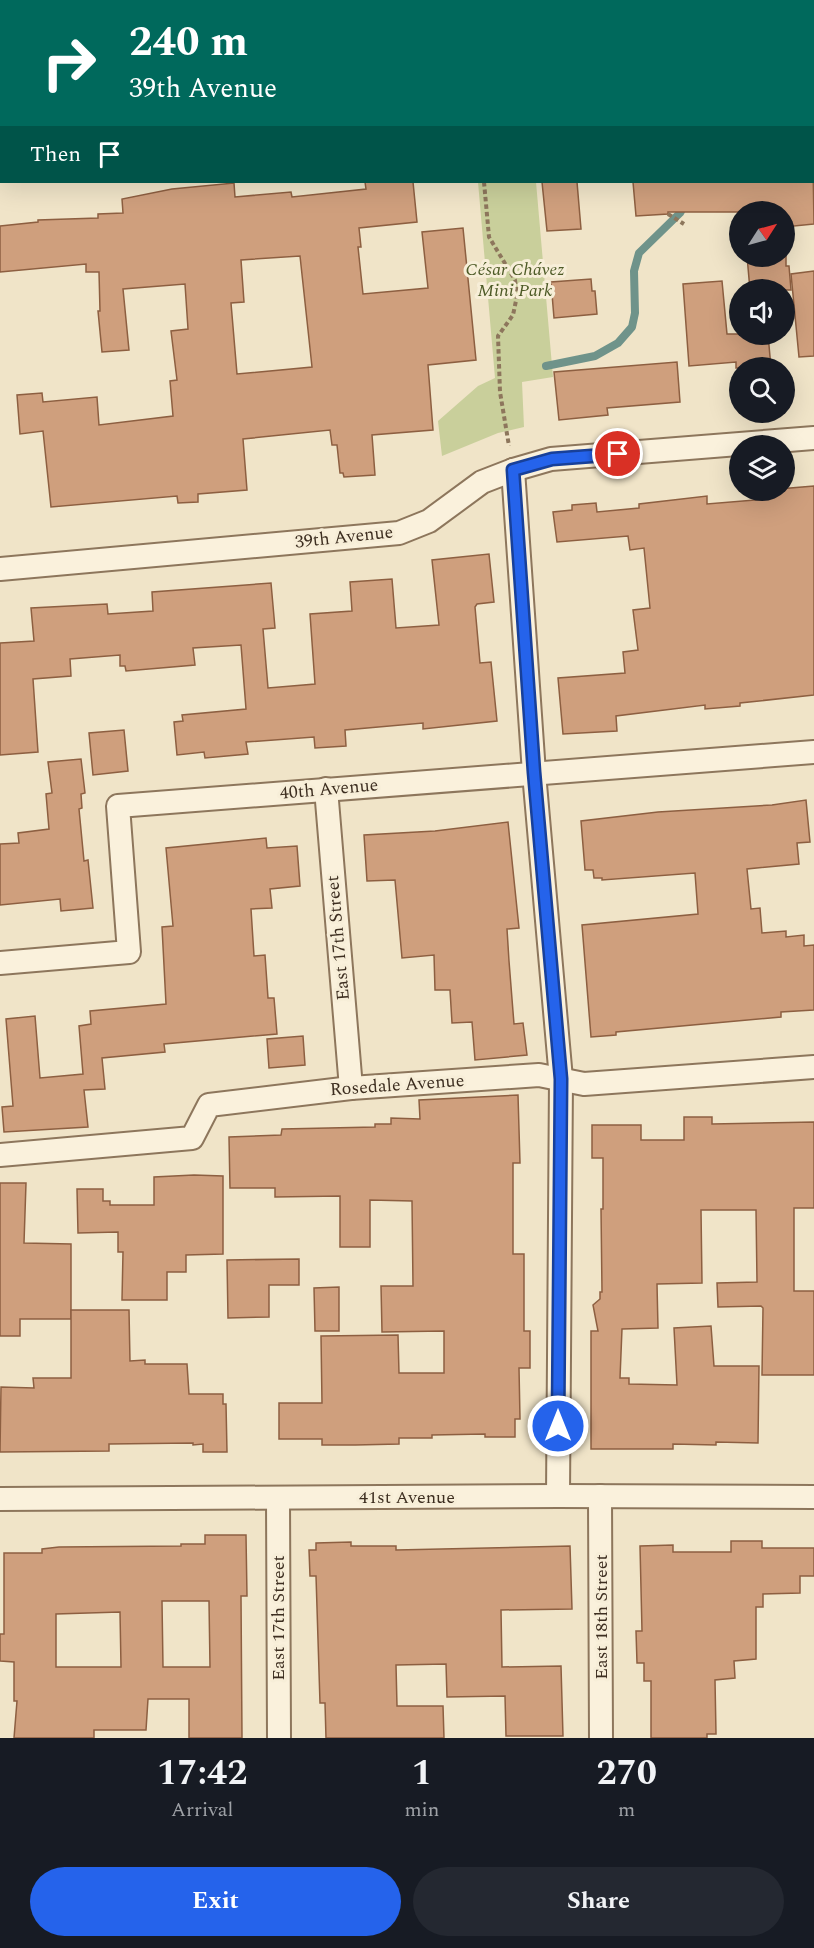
<!DOCTYPE html>
<meta charset="utf-8">
<style>
body{margin:0;font-family:Spectral,serif;background:#242831;color:#f1f3f6;height:100vh;display:flex;flex-direction:column;font-size:22px;white-space:nowrap}
*{box-sizing:border-box;margin:0}
p{font-size:20px;color:#9ea1a6}
.icon{flex:none;width:33px;height:33px;fill:none;stroke:currentColor;stroke-width:2;stroke-linecap:round;stroke-linejoin:round}
.map{position:relative;height:1738px;overflow:hidden}
.details{display:flex;flex-direction:column;background:#171b24;flex:1}
.details>*{flex:none}
.top-card{position:absolute;left:0px;top:0px;width:814px;height:183px;box-shadow:0 6px 24px #0002;background:#00695c;color:#fff;overflow:hidden}
.needle{width:39px;rotate:54deg}
.fabs{position:absolute;left:729px;top:201px;display:grid;gap:12px}
.fabs a{display:grid;place-items:center;width:66px;height:66px;border-radius:50%;background:#171b24;box-shadow:0 6px 24px #0002;font-size:30px}
.pin{position:absolute;display:grid;place-items:center;width:51px;height:51px;color:#fff;margin:-26px;border:3px solid #fff;border-radius:50%;box-shadow:0 2px 6px #0007}
.me{position:absolute;width:66px;margin:-33px;rotate:0deg;stroke-linejoin:round;filter:drop-shadow(0 0 4px #0008)}
.turn{display:flex;align-items:center;gap:21px;height:126px;padding:0 30px;font-size:27px}
.turn .icon{width:78px;height:78px;stroke-width:2.5}
.turn b{display:block;font-size:42px;line-height:51px}
.then{display:flex;align-items:center;height:57px;padding:0 30px;background:#0003;gap:12px;font-size:22px}
.eta{display:flex;justify-content:space-evenly;align-items:center;height:102px;text-align:center}
.eta b{font-size:36px;font-weight:700;line-height:42px}
.primary-button{display:flex;gap:12px;margin-top:auto;padding:12px 30px}
.primary-button a{flex:1;height:69px;border-radius:36px;background:#2563eb;color:#fff;font-size:24px;font-weight:700;line-height:69px;text-align:center}
.primary-button a+a{background:#242831;color:#f1f3f6}
.map>svg:first-child{display:block}
.green{fill:#c9cf9b}
.lines{fill:none;stroke-linecap:round;stroke-linejoin:round}
.stream{stroke:#6f938a;stroke-width:8}
.building{fill:#cf9f7d;stroke:#8d5f41;stroke-width:1.5;fill-rule:evenodd}
.minor-casing{stroke:#8d765c;stroke-width:26}
.tertiary-casing{stroke:#8d765c;stroke-width:32}
.path{stroke:#8d765c;stroke-width:4;stroke-dasharray:4.5 3;stroke-linecap:butt}
.minor{stroke:#faf1dc;stroke-width:22}
.tertiary{stroke:#faf1dc;stroke-width:28}
.route-casing{stroke:#184099;stroke-width:15}
.route{stroke:#2563eb;stroke-width:10}
.labels{text-anchor:middle;dominant-baseline:central;stroke-width:6;stroke-linejoin:round;paint-order:stroke}
.park-label{font-size:18px;font-style:italic;fill:#4d5a26;stroke:#f7eed8}
.street-label{font-size:18px;fill:#3d2e20;stroke:#f7eed8}
</style>
<div class="map">
<svg width="814" height="1738" viewBox="0 0 814 1738">
<rect width="100%" height="100%" fill="#f0e4c8"/>
<polygon class="green" points="478,182 536,182 553,377 522,382 524,427 498,433 442,456 438,421 478,386 495,378"/>
<g class="lines">
<g class="stream">
<polyline points="658,0 658,2"/>
<polyline points="546,366 595,356 618,343 632,327 635,313 634,271 639,253 680,213 684,206"/>
</g>
</g>
<g class="building">
<polygon points="813,165 814,224 784,227 784,212 668,212 668,214 636,216 633,182 813,182"/>
<path d="M365,182H413L417,222L359,228L361,247H358L363,294L428,288L422,232L463,228L476,360L428,365L433,430L372,435L375,475L344,477L343,473H340L337,445H332L330,430L243,439L247,490L198,494V502L178,503L177,496L51,507L43,431L20,434L17,395L42,393L43,402L97,397L99,425L173,416L170,381L177,380L171,331L188,329L185,284L123,289L129,350L102,352L98,311H100L99,272H86V264L0,272V226L38,222V220L98,218V214L123,213L122,199L172,189L234,183L235,197L291,192L292,197L366,189ZM300,256L312,367L237,374L231,303L244,302L241,260Z"/>
<polygon points="542,182 577,182 581,229 547,231"/>
<polygon points="747,256 786,256 786,266 789,266 791,290 750,290"/>
<polygon points="814,271 814,356 799,357 791,274"/>
<polygon points="591,279 592,291 595,291 597,314 554,318 551,282"/>
<polygon points="722,281 727,334 768,334 771,368 736,368 736,362 689,366 683,284"/>
<polygon points="677,362 680,402 607,408 608,415 559,420 554,372"/>
<polygon points="814,486 814,695 740,703 740,706 705,709 705,705 616,716 617,731 563,734 558,678 625,673 623,652 638,650 633,610 650,608 644,548 630,550 628,536 557,542 553,512 572,510 572,505 596,503 597,512 639,508 639,504 707,496 707,504 768,499 767,490"/>
<polygon points="489,554 494,602 477,604 475,607 480,663 491,662 497,721 423,729 423,723 345,730 346,746 315,748 314,737 246,742 248,754 205,758 204,752 177,755 174,722 183,721 182,715 246,709 241,645 193,648 195,665 126,671 125,666 120,666 120,655 70,659 71,676 33,679 38,752 0,755 0,643 34,641 31,608 107,604 108,614 153,611 152,592 271,583 275,628 263,629 268,688 315,684 310,614 352,611 350,582 392,579 396,628 439,625 432,560"/>
<polygon points="124,730 128,771 93,775 89,733"/>
<polygon points="81,759 85,793 81,794 82,808 79,809 84,861 88,860 93,908 61,911 60,899 0,905 0,844 19,843 18,833 49,829 46,794 52,793 48,762"/>
<polygon points="806,800 810,842 797,843 799,864 747,869 751,909 760,908 762,933 786,931 786,937 804,935 804,946 814,945 814,1010 781,1012 781,1017 616,1032 616,1035 591,1037 582,925 698,914 695,873 602,880 602,878 594,878 593,870 585,870 581,821 658,812 772,805"/>
<polygon points="508,822 519,928 507,929 509,961 514,1024 523,1023 527,1055 475,1060 472,1022 452,1023 450,990 435,990 434,955 402,958 395,880 367,881 364,835 435,831"/>
<polygon points="266,838 267,848 297,846 300,886 270,889 272,908 251,909 254,956 265,955 268,998 274,998 277,1034 164,1044 165,1052 102,1058 105,1089 84,1090 88,1127 4,1132 2,1107 13,1106 6,1019 35,1016 40,1078 83,1074 79,1026 91,1024 90,1011 166,1004 162,927 173,926 166,848"/>
<polygon points="303,1036 305,1065 269,1068 267,1039"/>
<polygon points="518,1095 520,1163 513,1163 513,1254 524,1254 524,1331 530,1331 530,1368 519,1368 520,1419 515,1419 515,1437 485,1437 485,1434 432,1435 432,1438 399,1438 399,1444 355,1445 322,1445 322,1439 279,1439 279,1403 322,1403 321,1336 398,1335 399,1373 444,1373 444,1331 382,1332 381,1286 413,1286 412,1201 370,1200 370,1247 340,1247 340,1196 275,1197 275,1188 230,1188 229,1137 281,1135 282,1129 375,1127 375,1124 391,1124 391,1118 420,1119 419,1100"/>
<polygon points="684,1117 712,1117 712,1124 814,1122 814,1208 794,1208 794,1291 814,1291 814,1375 762,1375 763,1308 761,1306 718,1307 717,1283 757,1282 756,1210 701,1210 702,1283 657,1284 658,1328 622,1329 620,1378 629,1378 629,1384 677,1385 674,1328 711,1326 714,1366 759,1366 758,1443 716,1442 716,1445 673,1444 673,1449 591,1449 591,1331 598,1331 593,1305 600,1299 600,1292 602,1292 601,1209 603,1209 603,1158 592,1158 592,1125 641,1125 641,1140 684,1140"/>
<polygon points="194,1175 223,1176 223,1254 186,1255 186,1272 167,1272 167,1300 122,1300 123,1252 118,1252 118,1232 78,1233 77,1189 103,1189 103,1201 110,1201 110,1205 154,1205 154,1177"/>
<polygon points="0,1183 26,1183 24,1243 71,1244 71,1319 20,1319 20,1336 0,1336"/>
<polygon points="299,1259 299,1285 269,1285 269,1317 228,1318 227,1260"/>
<polygon points="339,1287 339,1331 315,1331 314,1288"/>
<polygon points="71,1310 129,1310 130,1361 145,1360 145,1364 187,1364 189,1394 223,1394 223,1404 226,1404 227,1452 203,1452 203,1444 193,1445 193,1443 109,1444 109,1451 0,1452 1,1387 34,1388 33,1378 71,1378"/>
<path d="M205,1535H246L247,1596H241L242,1738H189V1699H148L146,1730H94V1738H14L17,1701H14V1662L0,1661V1634H4V1553H42V1549L59,1547L181,1546V1544H205ZM162,1601H209L210,1667H163ZM120,1612L121,1667H56V1614Z"/>
<polygon points="731,1541 762,1541 762,1548 814,1548 814,1576 800,1576 800,1593 763,1594 763,1607 756,1607 756,1659 734,1661 735,1678 715,1680 716,1734 707,1734 707,1738 651,1738 651,1681 644,1681 644,1663 637,1663 636,1631 642,1631 640,1546 673,1545 673,1552 731,1552"/>
<polygon points="351,1542 351,1546 396,1546 396,1550 570,1546 572,1609 501,1610 502,1667 561,1666 563,1736 506,1736 505,1696 447,1697 446,1664 396,1665 397,1706 443,1706 444,1738 326,1738 325,1703 320,1703 316,1576 310,1576 309,1550 316,1550 316,1543"/>
</g>
<g class="lines">
<g class="minor-casing">
<g id="minor">
<polyline points="513,470 534,773 561,1079 558,1496"/>
<polyline points="0,569 399,533 429,521 482,482 513,470 551,459 814,438"/>
<polyline points="326,789 351,1088"/>
<polyline points="0,963 129,952 118,806 814,752"/>
<polyline points="0,1155 192,1138 209,1105 351,1088 539,1075 584,1084 814,1067"/>
<polyline points="600,1496 601,1738"/>
<polyline points="278,1498 279,1738"/>
<polyline points="0,1499 558,1496 814,1497"/>
</g>
</g>
<g class="tertiary-casing">
<g id="tertiary">
<polyline points="813,100 814,100"/>
<polyline points="0,167 2,167"/>
</g>
</g>
<g class="path">
<polyline points="780,0 780,2"/>
<polyline points="484,182 489,237 515,280 517,296 513,315 498,336 500,392 509,446"/>
<polyline points="668,214 684,224"/>
</g>
<use href="#minor" class="minor"/>
<use href="#tertiary" class="tertiary"/>
</g>
<g class="lines">
<g class="route-casing">
<polyline id="route" points="558,1426 561,1079 534,772 513,470 552,459 618,454"/>
</g>
<use href="#route" class="route"/>
</g>
<g class="labels">
<g class="park-label">
<text x="515" y="269">César Chávez<tspan x="515" dy="21">Mini Park</tspan></text>
</g>
<g class="street-label">
<text transform="translate(344 537) rotate(-6)">39th Avenue</text>
<text transform="translate(329 789) rotate(-5)">40th Avenue</text>
<text transform="translate(338 938) rotate(-95)">East 17th Street</text>
<text transform="translate(397 1085) rotate(-4)">Rosedale Avenue</text>
<text x="407" y="1497">41st Avenue</text>
<text transform="translate(601 1617) rotate(-90)">East 18th Street</text>
<text transform="translate(278 1618) rotate(-90)">East 17th Street</text>
</g>
</g>
</svg>
<div class="fabs">
<a><svg class="needle" viewBox="-14 -14 28 28"><path d="M0-13l5 13h-10z" fill="#e53935"/><path d="M0 13l5-13h-10z" fill="#9ea1a6"/></svg></a>
<a><svg class="icon" aria-label="sound" viewBox="0 0 24 24"><path d="M4 9h4l5-4v14l-5-4H4zM17 9q2 3 0 6"/></svg></a>
<a><svg class="icon" aria-label="search" viewBox="0 0 24 24"><circle cx="10" cy="10" r="6"/><path d="M15 15l6 6"/></svg></a>
<a><svg class="icon" aria-label="layers" viewBox="0 0 24 24"><path d="M12 4l9 5-9 5-9-5zM3 14l9 5 9-5"/></svg></a>
</div>
<div class="pin" style="left:618px;top:454px;background:#d93025"><svg class="icon" aria-label="arrive" viewBox="0 0 24 24"><path d="M6 21V4h12l-3 4 3 4H6"/></svg></div>
<svg class="me" style="left:558px;top:1426px" viewBox="-20 -20 40 40"><circle r="17" fill="#2563eb" stroke="#fff" stroke-width="3"/><path d="M0-11L8 9 0 5-8 9z" fill="#fff"/></svg>
<div class="top-card">
<div class="turn"><svg class="icon" aria-label="right" viewBox="0 0 24 24"><path d="M7 20v-9h11M14 6l5 5-5 5"/></svg><div><b>240 m</b>39th Avenue</div></div>
<div class="then">Then<svg class="icon" aria-label="arrive" viewBox="0 0 24 24"><path d="M6 21V4h12l-3 4 3 4H6"/></svg></div>
</div>
</div>
<section class="details">
<div class="eta">
<div><b>17:42</b><p>Arrival</p></div>
<div><b>1</b><p>min</p></div>
<div><b>270</b><p>m</p></div>
</div>
<div class="primary-button"><a>Exit</a><a>Share</a></div>
</section>
